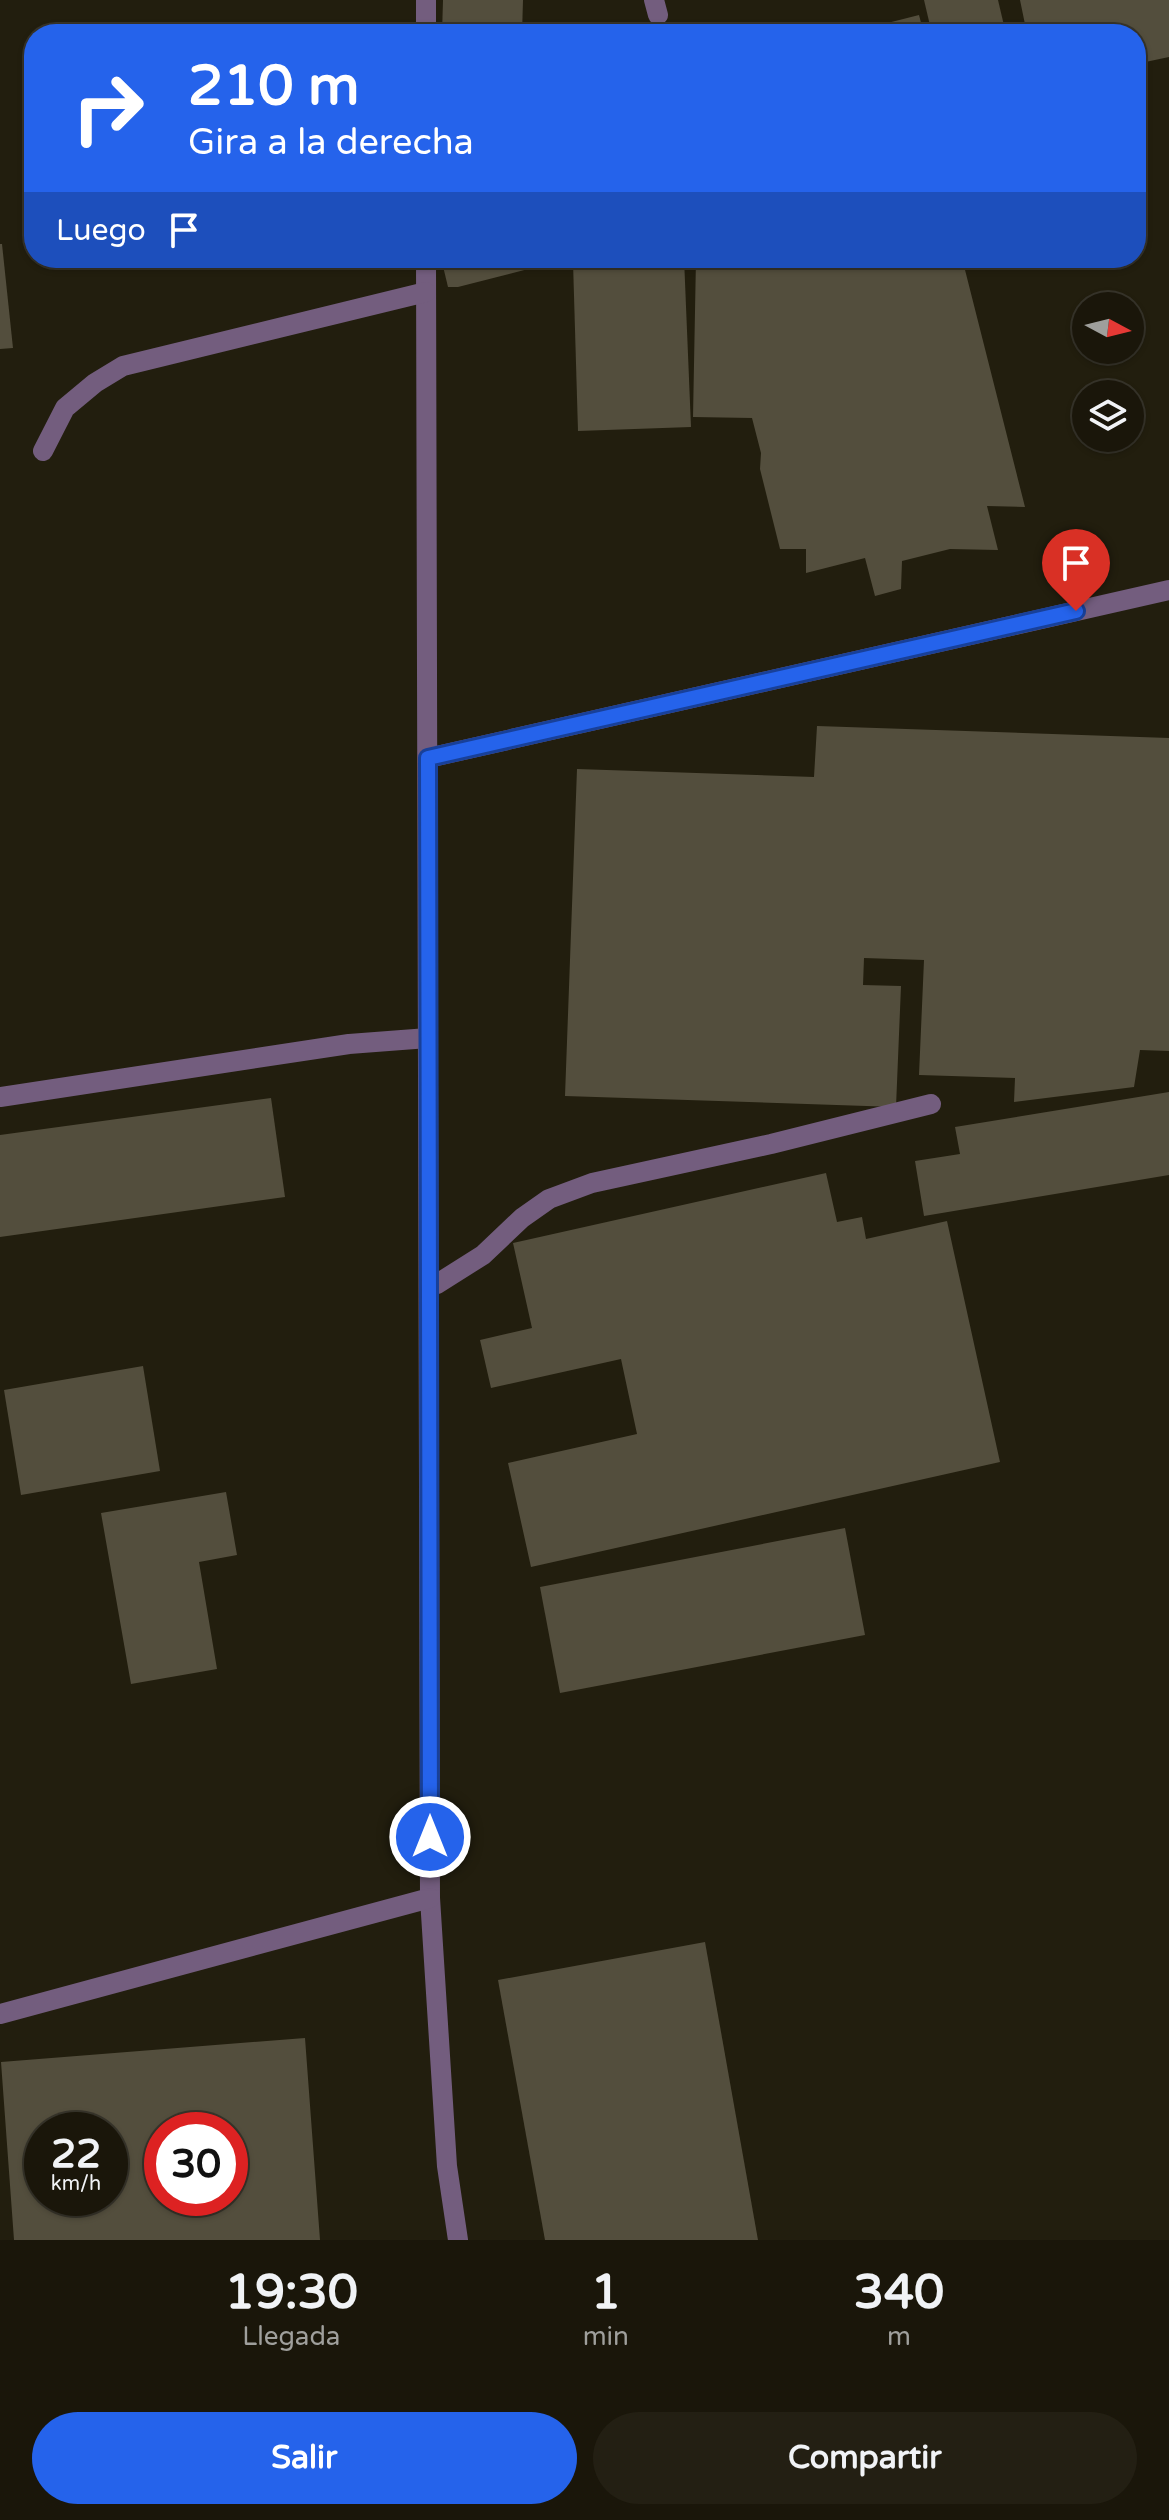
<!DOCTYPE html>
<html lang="es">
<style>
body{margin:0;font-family:"Varela Round",sans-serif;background:#231f13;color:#f1f3f6;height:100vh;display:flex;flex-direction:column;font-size:30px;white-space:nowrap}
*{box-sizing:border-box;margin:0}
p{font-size:26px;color:#9f9f9c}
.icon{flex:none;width:44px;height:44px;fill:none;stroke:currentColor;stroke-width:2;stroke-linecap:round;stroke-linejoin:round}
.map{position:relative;height:2240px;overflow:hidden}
.drawer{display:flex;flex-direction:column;background:#1a160a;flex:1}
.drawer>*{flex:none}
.hud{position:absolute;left:24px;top:24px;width:1122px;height:244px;border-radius:32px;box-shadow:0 2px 6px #0004,0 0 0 2px #38352b;background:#2563eb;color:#fff;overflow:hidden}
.needle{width:52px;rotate:97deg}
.controls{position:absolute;left:1072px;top:292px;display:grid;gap:16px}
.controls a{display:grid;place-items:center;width:72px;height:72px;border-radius:50%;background:#1a160a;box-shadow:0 2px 6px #0004,0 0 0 2px #38352b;font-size:40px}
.speed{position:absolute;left:24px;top:2112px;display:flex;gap:16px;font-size:40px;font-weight:700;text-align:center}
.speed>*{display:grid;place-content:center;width:104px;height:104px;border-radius:50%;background:#1a160a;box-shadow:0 2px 6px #0004,0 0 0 2px #38352b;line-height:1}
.speed small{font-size:20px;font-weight:400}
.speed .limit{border:12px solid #d22;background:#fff;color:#111}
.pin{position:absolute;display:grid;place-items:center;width:68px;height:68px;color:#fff;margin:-82px -34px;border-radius:50% 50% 50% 0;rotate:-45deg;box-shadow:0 0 8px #0007}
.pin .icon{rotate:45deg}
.me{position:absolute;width:88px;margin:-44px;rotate:0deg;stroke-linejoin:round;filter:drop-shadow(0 0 6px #0008)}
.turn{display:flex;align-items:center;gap:28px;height:168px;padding:0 32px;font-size:36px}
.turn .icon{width:104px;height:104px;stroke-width:2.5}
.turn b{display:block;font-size:56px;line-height:68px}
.then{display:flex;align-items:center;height:76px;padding:0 32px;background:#0003;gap:16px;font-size:30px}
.eta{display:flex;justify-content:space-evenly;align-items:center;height:136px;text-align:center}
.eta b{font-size:48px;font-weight:800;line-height:56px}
.button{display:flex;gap:16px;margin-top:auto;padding:16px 32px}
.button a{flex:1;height:92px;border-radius:48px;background:#2563eb;color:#fff;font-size:32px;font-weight:800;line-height:92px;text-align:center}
.button a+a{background:#231f13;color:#f1f3f6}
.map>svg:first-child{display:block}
.building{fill:#534e3d;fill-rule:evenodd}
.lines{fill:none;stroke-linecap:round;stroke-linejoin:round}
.minor{stroke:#735d7e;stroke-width:20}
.route-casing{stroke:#184099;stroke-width:20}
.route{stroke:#2563eb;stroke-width:14}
</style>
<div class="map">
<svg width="1169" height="2240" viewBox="0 0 1169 2240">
<rect width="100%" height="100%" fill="#221e0e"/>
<g class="building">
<polygon points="443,0 523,0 522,34 442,34"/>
<polygon points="924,0 998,0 1006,34 932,34"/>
<polygon points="1020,0 1169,0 1169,57 1136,64 1136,34 1027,34"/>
<polygon points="919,15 924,34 848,34 848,33"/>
<polygon points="0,244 2,244 13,348 0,349"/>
<polygon points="441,258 567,258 567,259 458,287 448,287"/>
<polygon points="684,258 691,427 578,431 573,262"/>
<polygon points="696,258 962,258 1025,507 987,506 998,550 950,549 902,561 901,589 875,596 865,558 806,573 806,549 780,549 760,469 761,453 752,418 693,417"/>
<polygon points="817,726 1169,738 1169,1051 1140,1050 1134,1087 1014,1102 1015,1078 919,1075 924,960 864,958 863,985 901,986 896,1107 565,1096 577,769 814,777"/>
<polygon points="1169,1092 1169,1175 924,1216 915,1161 960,1154 955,1127"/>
<polygon points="271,1098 285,1197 0,1237 0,1135"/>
<polygon points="826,1173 837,1222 862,1217 866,1239 947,1221 1000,1462 531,1567 508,1463 637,1434 621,1359 491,1388 480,1340 532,1328 513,1243"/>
<polygon points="143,1366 160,1471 21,1495 4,1390"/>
<polygon points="226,1492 237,1555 199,1562 217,1669 131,1684 101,1513"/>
<polygon points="845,1528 865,1635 560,1693 540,1587"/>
<polygon points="705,1942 758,2240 545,2240 498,1980"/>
<path d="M305,2038L320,2240H14L1,2062ZM42,2130H110V2198H42ZM162,2130H230V2198H162Z"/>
</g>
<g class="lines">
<g class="minor">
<polyline points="426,0 426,34"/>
<polyline points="654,0 658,15"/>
<polyline points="426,258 430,1898 447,2166 458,2240"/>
<polyline points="43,451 65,408 95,383 123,366 426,292"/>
<polyline points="428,758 1169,590"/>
<polyline points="0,1097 349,1044 428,1038"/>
<polyline points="429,1286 437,1284 483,1255 522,1218 549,1199 592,1183 771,1144 931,1104"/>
<polyline points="0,2014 430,1898"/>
</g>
</g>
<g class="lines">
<g class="route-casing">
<polyline id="route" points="430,1837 428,758 1076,611"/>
</g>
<use href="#route" class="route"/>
</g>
</svg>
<div class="controls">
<a><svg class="needle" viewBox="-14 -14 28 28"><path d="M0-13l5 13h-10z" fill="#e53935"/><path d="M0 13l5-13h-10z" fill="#9f9f9c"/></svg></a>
<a><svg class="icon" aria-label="layers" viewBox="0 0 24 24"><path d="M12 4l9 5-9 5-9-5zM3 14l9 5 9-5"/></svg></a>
</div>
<div class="speed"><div>22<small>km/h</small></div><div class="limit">30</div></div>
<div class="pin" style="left:1076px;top:611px;background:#d93025"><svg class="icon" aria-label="arrive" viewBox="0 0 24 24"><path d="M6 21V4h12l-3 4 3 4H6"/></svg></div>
<svg class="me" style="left:430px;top:1837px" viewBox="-20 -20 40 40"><circle r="17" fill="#2563eb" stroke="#fff" stroke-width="3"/><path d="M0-11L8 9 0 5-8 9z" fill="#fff"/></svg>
<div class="hud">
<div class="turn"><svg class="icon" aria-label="right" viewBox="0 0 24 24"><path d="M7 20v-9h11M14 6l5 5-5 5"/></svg><div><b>210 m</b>Gira a la derecha</div></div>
<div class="then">Luego<svg class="icon" aria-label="arrive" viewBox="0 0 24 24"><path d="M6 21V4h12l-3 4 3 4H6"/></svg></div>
</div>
</div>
<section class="drawer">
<div class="eta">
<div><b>19:30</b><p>Llegada</p></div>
<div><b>1</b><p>min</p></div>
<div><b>340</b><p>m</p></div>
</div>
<div class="button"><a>Salir</a><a>Compartir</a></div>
</section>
